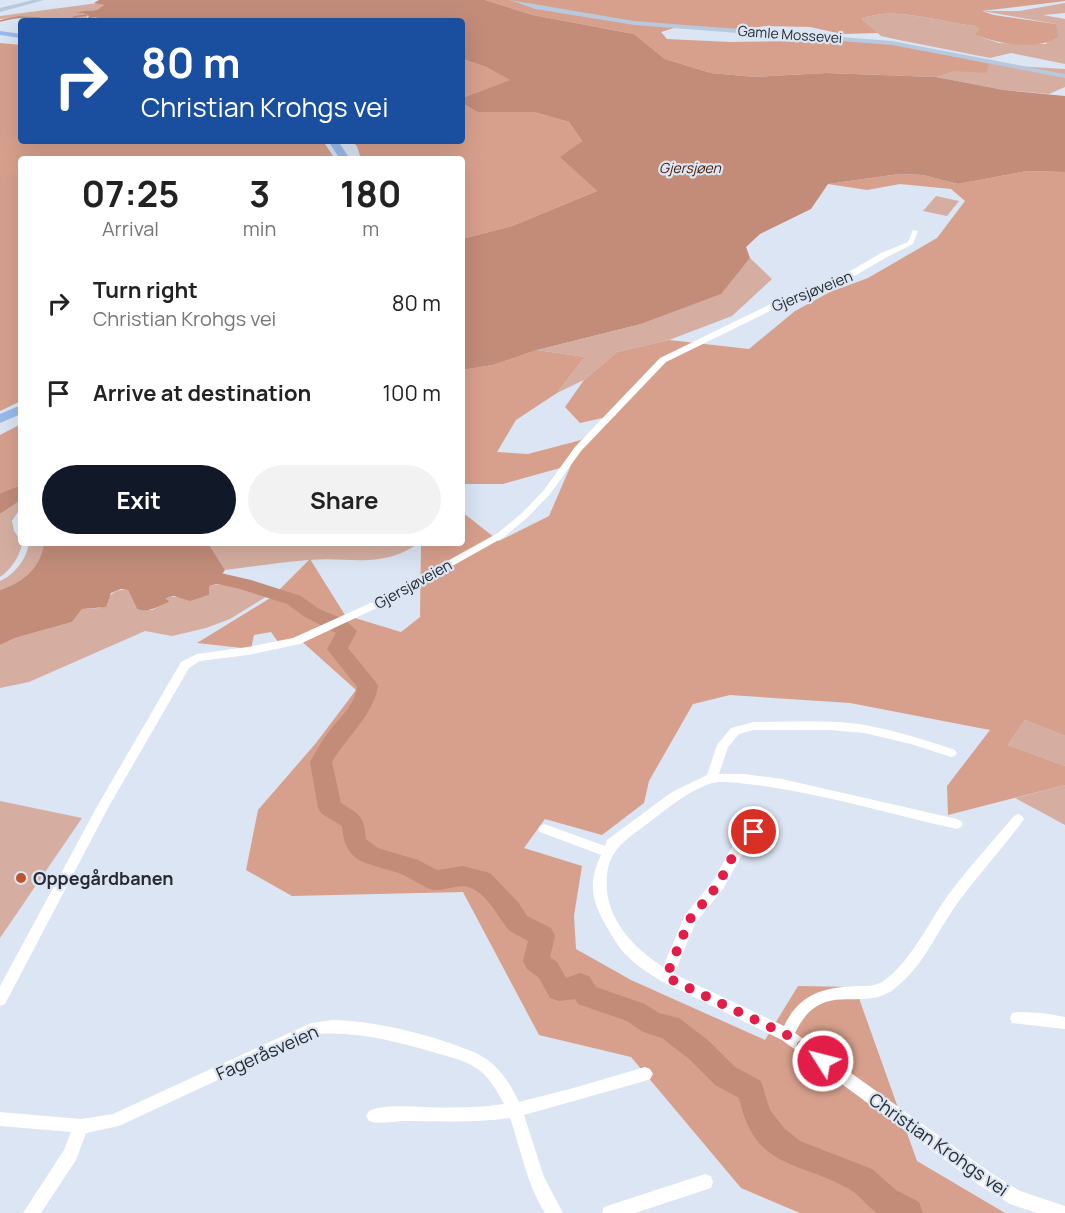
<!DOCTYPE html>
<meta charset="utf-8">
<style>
body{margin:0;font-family:Manrope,sans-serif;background:#f2f2f2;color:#222;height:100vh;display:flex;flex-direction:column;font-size:22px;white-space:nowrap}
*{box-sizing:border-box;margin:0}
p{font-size:20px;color:#767676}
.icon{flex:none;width:33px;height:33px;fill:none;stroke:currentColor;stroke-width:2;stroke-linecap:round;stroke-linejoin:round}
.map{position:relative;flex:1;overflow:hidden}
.sheet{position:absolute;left:18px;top:156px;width:447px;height:390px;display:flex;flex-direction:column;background:#fff;border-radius:6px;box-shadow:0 6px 24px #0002}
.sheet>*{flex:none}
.top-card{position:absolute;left:18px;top:18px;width:447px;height:126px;border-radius:6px;box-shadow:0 6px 24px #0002;background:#1a4fa0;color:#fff;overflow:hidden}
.pin{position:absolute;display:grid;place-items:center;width:51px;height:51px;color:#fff;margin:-26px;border:3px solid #fff;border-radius:50%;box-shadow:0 2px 6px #0007}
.me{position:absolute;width:66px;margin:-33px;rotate:306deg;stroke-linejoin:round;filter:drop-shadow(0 0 4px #0008)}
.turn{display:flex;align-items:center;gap:21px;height:126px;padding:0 24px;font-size:27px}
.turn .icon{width:78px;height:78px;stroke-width:2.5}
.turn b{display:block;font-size:42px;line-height:51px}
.eta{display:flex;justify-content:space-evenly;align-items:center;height:102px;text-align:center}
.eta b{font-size:36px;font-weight:700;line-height:42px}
.button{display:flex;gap:12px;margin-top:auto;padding:12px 24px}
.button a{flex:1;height:69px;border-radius:36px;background:#111827;color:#fff;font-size:24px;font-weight:700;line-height:69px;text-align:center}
.button a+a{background:#f2f2f2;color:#222}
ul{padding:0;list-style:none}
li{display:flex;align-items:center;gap:18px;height:90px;padding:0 24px}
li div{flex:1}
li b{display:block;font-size:22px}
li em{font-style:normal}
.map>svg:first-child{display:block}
.green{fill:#d5aea1}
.forest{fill:#d7a08d}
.water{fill:#c28c79}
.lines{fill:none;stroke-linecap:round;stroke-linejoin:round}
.stream{stroke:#c28c79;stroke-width:1.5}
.river{fill:#c28c79;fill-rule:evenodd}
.street{fill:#fff;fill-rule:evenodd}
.secondary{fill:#b8c8dd;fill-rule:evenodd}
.primary{fill:#99bbe9;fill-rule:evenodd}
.route{stroke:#e11d48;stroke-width:10;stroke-dasharray:0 18}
.poi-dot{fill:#bc542d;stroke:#dbe5f3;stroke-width:2}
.labels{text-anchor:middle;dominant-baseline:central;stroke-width:4.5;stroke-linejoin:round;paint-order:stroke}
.far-street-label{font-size:14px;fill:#272b31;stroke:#dbe5f3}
.far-water-label{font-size:14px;font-style:italic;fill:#4e1c08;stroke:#dbe5f3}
.street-label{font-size:15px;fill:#272b31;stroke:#dbe5f3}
.near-poi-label{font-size:18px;font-weight:bold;fill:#272b31;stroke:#dbe5f3;text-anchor:start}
.near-street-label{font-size:18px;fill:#272b31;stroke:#dbe5f3}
</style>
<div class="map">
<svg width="1065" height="1213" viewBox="0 0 1065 1213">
<rect width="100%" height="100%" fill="#dbe5f3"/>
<g class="green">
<polygon points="98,3 104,5 97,10 74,12 86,14 88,19 96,17 98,21 35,21 40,19 37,18 0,19 0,16"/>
<path d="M1065,3V13L1043,15L1065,19V64L1011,53L990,58L899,40L881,36L862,19C892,5 943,23 975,26L981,29L974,35L999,43L1046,44L1056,24L982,11H1019Z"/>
<polygon points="952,54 1014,66 1065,69 1065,87 1049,94 1004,90 936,77"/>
<polygon points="936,196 959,201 947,216 923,211"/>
<polygon points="750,258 772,279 732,316 669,340 617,352 584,380 557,393 585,357 537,350 641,324 720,294"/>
<path d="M21,500V507L12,521L14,531L22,543C20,556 11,570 0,577V514Z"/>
<path d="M29,543H44C40,569 23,582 0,590V581C14,575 27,559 29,543Z"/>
<path d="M208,543H419C380,570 350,556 308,560C280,562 252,567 225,570Z"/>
<path d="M212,577L224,579L269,595L230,619L206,628L172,636L145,631L29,682L0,688V645L15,638L72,622L82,609L100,608C108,598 113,588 128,590L137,609L152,610L167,603L166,600L169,597H203L209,595V586L219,584L212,580Z"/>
<polygon points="1025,720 1065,736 1065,766 1008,745"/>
<polygon points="1065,785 1065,825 1015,798"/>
<polygon points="0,801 82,818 0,938"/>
</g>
<g class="forest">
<path d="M485,0H1065V1L982,11L994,15L1056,24L1058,37C1034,52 999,43 974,35L980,29L975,26C943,23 892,5 862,19L878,33L842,34L810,27L766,26L743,29L674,28L661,32L667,39L730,42L805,41L817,36L847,38L910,47L989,64L986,73L952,71L936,77L826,73L755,77L711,73L665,59L634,34L533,15Z"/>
<polygon points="0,43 21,45 21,141 323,141 335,159 21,159 21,401 0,411"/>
<polygon points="462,59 486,67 511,80 462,98"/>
<polygon points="462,103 477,112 534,112 569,122 582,141 561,157 597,191 512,226 462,239 462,159 361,159 357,146 351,141 462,141"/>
<polygon points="1027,171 1065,172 1065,736 1025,720 1008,745 1065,766 1065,785 948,815 947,786 990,730 850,703 730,695 693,704 649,781 644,803 602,835 545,819 524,848 582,866 574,916 576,949 631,980 765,1040 798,986 855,987 917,1161 1005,1213 800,1213 741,1188 631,1057 539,1035 463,892 292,896 246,870 258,810 316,743 356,690 298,638 278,642 271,632 254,635 251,649 197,643 272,597 310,559 345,615 401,632 420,617 421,543 462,543 462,512 499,541 549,516 571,465 503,484 462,484 462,370 493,365 537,350 585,357 557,393 516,420 497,452 528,454 581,440 616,415 580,423 565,407 584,380 617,352 669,340 749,349 795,311 830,292 868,278 937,238 965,201 951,189 900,184 867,190 828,184 899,174 923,175 958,184"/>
<polygon points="21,424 21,485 0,493 0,435"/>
</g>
<g class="water">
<polygon points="99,0 485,0 533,15 634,34 665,59 711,73 755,77 826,73 936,77 1004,90 1065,96 1065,172 1027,171 958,184 923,175 899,174 828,184 811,209 760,234 746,247 750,258 721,294 641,324 537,350 493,365 462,370 462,239 512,226 597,191 560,157 582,141 569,122 534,112 477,112 462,103 462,98 510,80 486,67 462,59 462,21 98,21 96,17 87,19 89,16 86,14 74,12 97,10 104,5 94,3"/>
<polygon points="21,485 21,500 0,514 0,493"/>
<path d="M44,543H208L225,570L219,578H212V580L220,583L209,586V595L190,601L174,596L169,597L166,599L169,601L167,603C157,607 148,613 137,609L128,590L121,589L111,593L106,607L82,609L72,622L15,638L0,645V590C23,582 40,569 44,543Z"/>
</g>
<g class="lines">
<g class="stream">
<polyline points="0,21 18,17 40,18 43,21"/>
<polyline points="46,21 56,19 71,21 74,17 87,15"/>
</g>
<path class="river" d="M212,571L251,580L301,596L319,609L344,619L357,631L348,648L375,681L378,686C373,716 347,736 332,762L341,803C360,815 364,815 366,839L378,848L418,860L437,870L463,866L490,873L518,902L527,916L551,928L555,936L550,957L557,962L566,978L580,973L589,976L596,987L645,1004L659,1013L679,1018L709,1041L735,1067L761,1081L770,1110L784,1128L800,1141L872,1169L896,1190L919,1202L923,1213H877C867,1206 860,1195 849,1189C797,1160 755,1170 739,1098L715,1085L689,1059L662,1038L643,1032L627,1021L578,1004L575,999L559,1001L550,998L539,978L527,969L523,961L528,941C522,937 513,934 508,929C498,917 487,894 471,888C459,883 447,891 434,890C423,888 412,878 401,874C370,862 345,867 342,826L322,814L318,808L310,762C316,751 322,740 330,730C342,715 354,706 357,687L327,649L336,633L305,617L287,604L240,589L205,581L203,577L205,573Z"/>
<g class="street">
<polygon points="913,230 918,231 913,244 887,257 841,284 797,298 666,362 581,451 550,494 528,517 504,537 383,605 300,644 248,655 200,661 189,668 108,808 5,1004 0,1006 0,986 99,803 181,662 197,654 248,647 293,638 375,601 498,533 522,513 544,490 575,447 660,358 791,294 835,280 881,253 908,242"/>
<path d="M754,722C791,722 829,719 866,725C896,731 926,740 955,750L957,753L955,756L951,757L911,744L864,733L830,730H754L739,734L728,747L719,774H744L782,779L957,819L961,821L963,824L961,827L957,829C891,814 824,794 757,785C745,784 723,780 712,783C687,791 667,809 647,824C627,839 609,849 607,876C603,916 631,946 663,967L685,915L713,881L737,838L762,820L766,818L770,820L772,823L770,826L747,846L723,889L696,922L674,974L784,1026C800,993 824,987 860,986C867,986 875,986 882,982C910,964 929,921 949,894C969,867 992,842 1014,816L1018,814L1022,816L1024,819L1022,822C1002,849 979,874 959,901C938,929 923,968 894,989C861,1014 822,977 795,1033L991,1173L1020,1191L1065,1206V1213H1037L1010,1204L979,1185L782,1040L661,981C650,974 637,966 627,956C619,948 614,939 608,929C592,902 587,885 601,855L540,832L538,829L540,826L544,824L605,846L607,840L672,792L707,775L717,745L731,728Z"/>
<polygon points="1017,1012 1043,1013 1065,1017 1065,1029 1012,1023 1010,1018 1012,1013"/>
<path d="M332,1020C378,1021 433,1035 476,1053C497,1063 509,1081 519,1102L570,1089L645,1067L650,1069L653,1074L650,1079L645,1081L524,1115L544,1177L563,1213H545C527,1184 521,1150 510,1118C475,1123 441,1121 406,1121C394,1121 379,1125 369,1121L366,1116L369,1111C385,1104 407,1107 424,1107C451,1108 478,1108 504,1104C497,1091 489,1076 476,1068C464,1060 450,1057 436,1053C397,1042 359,1031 317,1034L119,1126L86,1133L76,1160L41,1213H23L64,1150L71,1132L0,1126V1112L81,1119L113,1114L311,1023Z"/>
<polygon points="705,1174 711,1176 713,1182 711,1188 705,1190 635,1213 602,1213 604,1207 610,1205"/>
</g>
<g class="secondary">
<polygon points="33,0 44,0 0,12 0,8"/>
<polygon points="510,0 634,21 892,41 1065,74 1065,78 892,45 634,25 535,9"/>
</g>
<g class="primary">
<polygon points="0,31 21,34 21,38 0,35"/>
<polygon points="328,141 338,141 350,159 340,159"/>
<polygon points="21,405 21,414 0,423 0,414"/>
</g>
</g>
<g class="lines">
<polyline class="route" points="754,832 742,842 734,854 718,885 690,919 666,977 787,1035 823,1061"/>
</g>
<circle class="poi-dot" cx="21" cy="878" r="6"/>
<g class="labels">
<g class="far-street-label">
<text transform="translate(790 34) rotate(4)">Gamle Mossevei</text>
</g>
<g class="far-water-label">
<text x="690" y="167">Gjersjøen</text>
</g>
<g class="street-label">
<text transform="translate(812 291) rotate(-22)">Gjersjøveien</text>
<text transform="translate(413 584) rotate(-29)">Gjersjøveien</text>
</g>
<g class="near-poi-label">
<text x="33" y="878">Oppegårdbanen</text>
</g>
<g class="near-street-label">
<text transform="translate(267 1052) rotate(-24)">Fageråsveien</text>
<text transform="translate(939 1144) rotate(35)">Christian Krohgs vei</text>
</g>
</g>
</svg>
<div class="pin" style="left:754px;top:832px;background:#d93025"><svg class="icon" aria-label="arrive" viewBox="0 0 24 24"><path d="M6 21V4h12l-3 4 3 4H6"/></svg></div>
<svg class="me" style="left:823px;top:1061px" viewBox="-20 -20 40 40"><circle r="17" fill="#e11d48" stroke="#fff" stroke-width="3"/><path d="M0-11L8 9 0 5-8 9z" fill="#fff"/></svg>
<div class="top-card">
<div class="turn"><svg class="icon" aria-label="right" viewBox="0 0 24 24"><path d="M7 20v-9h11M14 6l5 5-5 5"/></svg><div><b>80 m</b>Christian Krohgs vei</div></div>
</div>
<section class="sheet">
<div class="eta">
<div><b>07:25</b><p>Arrival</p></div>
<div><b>3</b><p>min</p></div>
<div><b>180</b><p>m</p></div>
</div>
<ul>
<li><svg class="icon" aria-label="right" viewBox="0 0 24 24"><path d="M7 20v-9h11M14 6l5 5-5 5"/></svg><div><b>Turn right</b><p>Christian Krohgs vei</p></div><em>80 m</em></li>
<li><svg class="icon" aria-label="arrive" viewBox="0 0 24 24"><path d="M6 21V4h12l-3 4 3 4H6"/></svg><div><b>Arrive at destination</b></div><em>100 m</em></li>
</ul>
<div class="button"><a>Exit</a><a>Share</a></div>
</section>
</div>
